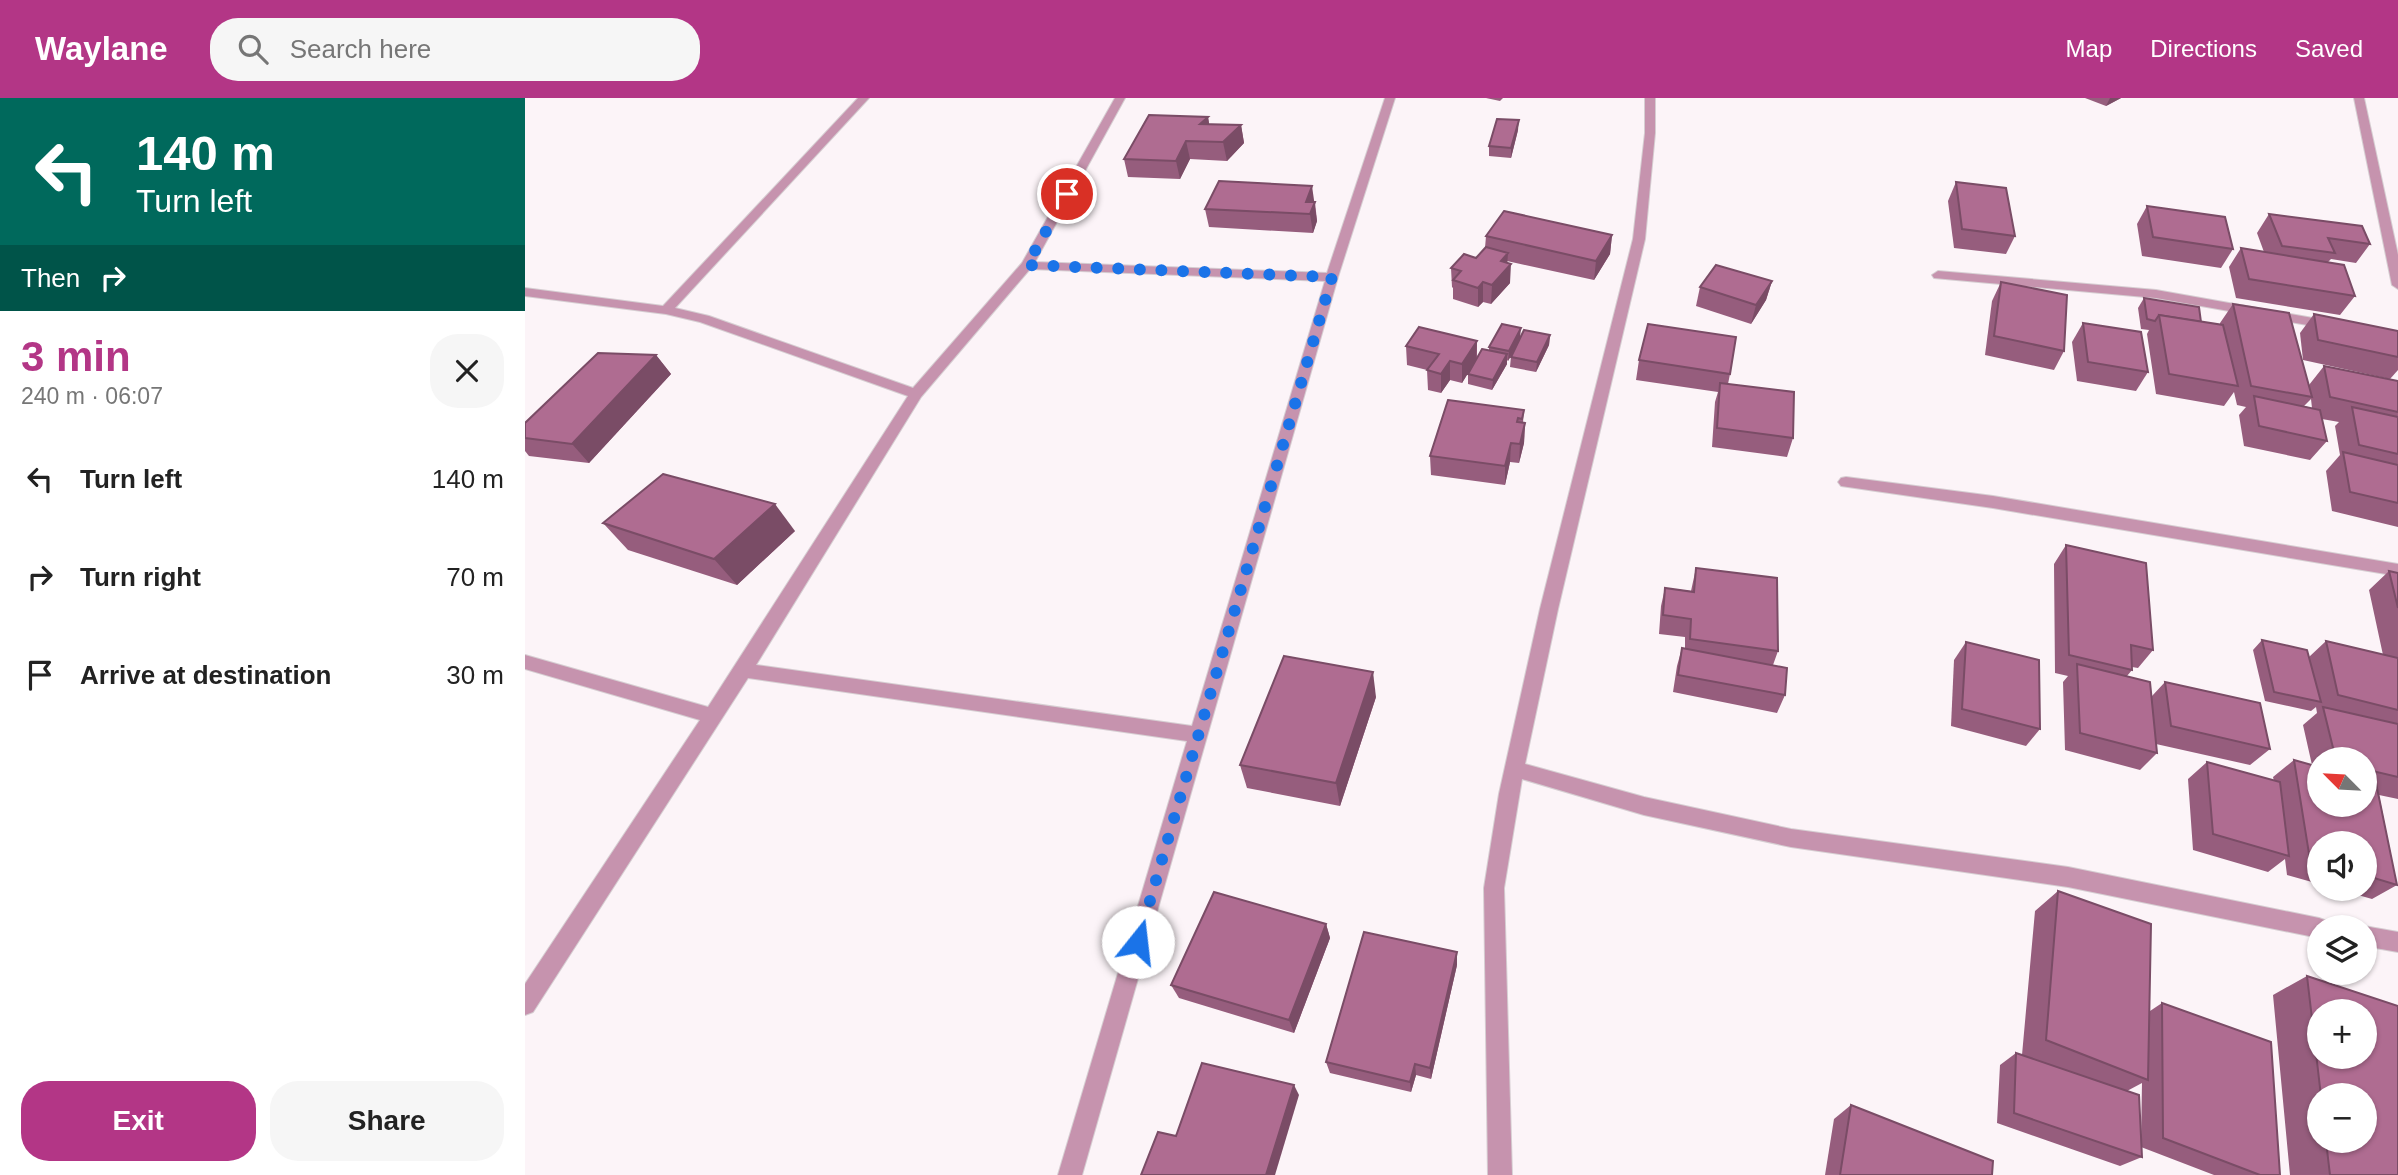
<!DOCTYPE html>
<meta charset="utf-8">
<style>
body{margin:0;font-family:Helvetica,sans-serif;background:#f6f6f6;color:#222;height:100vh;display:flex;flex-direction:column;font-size:26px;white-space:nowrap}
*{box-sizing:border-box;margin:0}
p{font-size:23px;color:#767676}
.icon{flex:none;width:38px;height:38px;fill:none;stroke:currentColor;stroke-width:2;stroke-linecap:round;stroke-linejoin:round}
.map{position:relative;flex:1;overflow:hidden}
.sheet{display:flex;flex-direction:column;background:#fff;width:525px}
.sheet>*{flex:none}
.top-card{background:#00695c;color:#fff;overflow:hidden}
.needle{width:46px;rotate:294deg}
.buttons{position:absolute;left:1782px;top:649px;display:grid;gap:14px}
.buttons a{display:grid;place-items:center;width:70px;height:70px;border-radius:50%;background:#fff;box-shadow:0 2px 5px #0004;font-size:35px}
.pin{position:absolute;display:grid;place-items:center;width:60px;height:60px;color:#fff;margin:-30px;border:4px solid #fff;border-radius:50%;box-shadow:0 2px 7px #0007}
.me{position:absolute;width:77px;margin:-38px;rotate:16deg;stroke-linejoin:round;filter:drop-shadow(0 0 5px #0008)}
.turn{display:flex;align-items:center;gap:24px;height:147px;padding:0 21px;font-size:32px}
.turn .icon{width:91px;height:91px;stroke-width:2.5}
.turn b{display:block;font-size:49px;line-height:60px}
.then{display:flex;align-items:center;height:66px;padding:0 21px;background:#0003;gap:14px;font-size:26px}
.round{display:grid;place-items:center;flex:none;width:74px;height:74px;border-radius:28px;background:#f6f6f6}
.overview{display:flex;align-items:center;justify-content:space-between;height:119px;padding:0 21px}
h1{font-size:42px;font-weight:700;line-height:52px;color:#b33686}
.cta{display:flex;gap:14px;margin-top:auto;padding:14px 21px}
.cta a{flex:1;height:80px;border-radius:28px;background:#b33686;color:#fff;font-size:28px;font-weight:700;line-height:80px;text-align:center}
.cta a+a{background:#f6f6f6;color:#222}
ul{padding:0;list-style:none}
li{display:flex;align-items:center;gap:21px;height:98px;padding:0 21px}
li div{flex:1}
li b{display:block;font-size:26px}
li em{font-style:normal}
header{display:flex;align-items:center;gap:42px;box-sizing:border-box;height:98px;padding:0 35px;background:#b33686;color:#fff}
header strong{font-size:33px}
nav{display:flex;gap:38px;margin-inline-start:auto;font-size:24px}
.search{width:490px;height:63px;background:#f6f6f6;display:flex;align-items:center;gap:18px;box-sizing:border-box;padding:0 24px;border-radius:28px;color:#767676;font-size:26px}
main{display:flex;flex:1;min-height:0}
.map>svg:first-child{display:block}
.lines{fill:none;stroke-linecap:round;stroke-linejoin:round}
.service-casing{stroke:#d6ced2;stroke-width:2}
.minor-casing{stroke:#d6ced2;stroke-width:2}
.service{fill:#c693ae;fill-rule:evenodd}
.minor{fill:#c693ae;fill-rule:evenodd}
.wall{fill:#965d7d;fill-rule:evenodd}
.shaded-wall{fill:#7a4c66}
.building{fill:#af6c91;stroke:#7a4c66;stroke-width:2;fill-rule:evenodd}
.route{stroke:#1a73e8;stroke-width:12;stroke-dasharray:0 21.6}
</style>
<header>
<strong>Waylane</strong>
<div class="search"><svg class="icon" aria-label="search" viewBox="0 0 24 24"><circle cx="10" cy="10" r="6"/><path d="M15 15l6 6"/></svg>Search here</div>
<nav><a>Map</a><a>Directions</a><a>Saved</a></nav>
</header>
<main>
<section class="sheet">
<div class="top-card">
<div class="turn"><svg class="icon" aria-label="left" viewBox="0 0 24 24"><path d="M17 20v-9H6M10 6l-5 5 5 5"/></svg><div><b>140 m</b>Turn left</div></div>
<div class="then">Then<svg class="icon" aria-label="right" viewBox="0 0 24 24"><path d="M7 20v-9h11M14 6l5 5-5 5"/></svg></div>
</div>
<div class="overview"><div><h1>3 min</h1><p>240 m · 06:07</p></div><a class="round"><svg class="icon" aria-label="close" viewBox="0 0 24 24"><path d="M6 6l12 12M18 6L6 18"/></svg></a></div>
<ul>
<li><svg class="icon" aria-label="left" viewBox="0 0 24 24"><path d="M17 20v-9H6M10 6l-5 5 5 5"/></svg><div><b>Turn left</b></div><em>140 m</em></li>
<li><svg class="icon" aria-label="right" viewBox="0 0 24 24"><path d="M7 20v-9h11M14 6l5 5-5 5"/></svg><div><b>Turn right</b></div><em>70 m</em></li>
<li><svg class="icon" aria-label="arrive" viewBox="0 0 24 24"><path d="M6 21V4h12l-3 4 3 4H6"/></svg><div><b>Arrive at destination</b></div><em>30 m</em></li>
</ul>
<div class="cta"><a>Exit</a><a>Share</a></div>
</section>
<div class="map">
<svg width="1873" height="1077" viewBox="0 0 1873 1077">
<rect width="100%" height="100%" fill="#fcf4f8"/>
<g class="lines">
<g class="service-casing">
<polygon id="service" points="1413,173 1631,192 1805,223 1812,227 1805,231 1631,200 1409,180 1407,177"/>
</g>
<g class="minor-casing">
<g id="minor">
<path d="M333,0H344L150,210L184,218L388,290L497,165L590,0H600L510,164L802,175L860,0H870L813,179L557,1077H533L662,643L223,580L8,914L0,917V886L175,622L0,571V557L183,609L383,298L175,224L141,216L0,198V190L138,208ZM505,171L800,183L667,628L231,567L396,299Z"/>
<polygon points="1120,0 1130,0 1130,35 1120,141 1033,511 1000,666 1119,699 1266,731 1543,769 1794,820 1802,823 1804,830 1794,830 1794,840 1543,789 1266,749 1119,717 997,681 979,790 987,1077 963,1077 959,790 974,696 1015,511 1108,141 1120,35"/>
<polygon points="1829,0 1839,0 1873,157 1873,191 1867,187"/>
<polygon points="1321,379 1468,398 1873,466 1873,478 1468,410 1316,388 1313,384 1316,380"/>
<polygon points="1839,828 1873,834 1873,854 1839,848 1839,830 1834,830"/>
</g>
</g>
<use href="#service" class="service"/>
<use href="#minor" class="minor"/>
</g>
<g class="wall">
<polygon points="961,0 978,0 975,3"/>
<polygon points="1560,0 1596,0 1581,8"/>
<polygon points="683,19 684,26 716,27 719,45 702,63 665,61 655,81 603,79 599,61"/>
<polygon points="993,32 986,60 964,58 964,48"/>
<polygon points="1431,84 1490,138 1481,156 1429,150 1423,103"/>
<polygon points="790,104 792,123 788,135 684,129 680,111"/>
<polygon points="1622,108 1708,151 1696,170 1617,158 1612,126"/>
<polygon points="1744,116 1845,146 1831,165 1806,161 1803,164 1830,198 1815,217 1711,200 1704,169 1716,150 1739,154 1732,135"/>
<polygon points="1087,137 1085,156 1069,182 982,163 985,185 966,206 958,204 953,209 928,201 928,190 927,189 926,170 951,160 960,150 961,138"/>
<polygon points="1247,183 1241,202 1226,226 1171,208 1175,189"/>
<polygon points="1476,184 1539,253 1529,272 1460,257 1467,203"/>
<path d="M1619,200L1676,224L1695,227V225L1708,206L1784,287L1799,268L1873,283V429L1807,413L1801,373L1815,357L1810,328L1814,324L1797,321L1802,343L1785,362L1719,348L1714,317L1721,309L1712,307L1709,294L1699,308L1631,296L1622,236L1624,232L1616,231L1613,210ZM1786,301L1787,310L1779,308Z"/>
<polygon points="1789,216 1873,233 1873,272 1865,281 1778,262 1775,235"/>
<polygon points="1558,225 1623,274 1611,293 1552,283 1547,244"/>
<polygon points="1025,237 1024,247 1011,274 985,269 986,258 983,263 982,262 982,266 967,292 943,286 943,276 948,267 937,285 925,282 916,295 903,292 902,272 882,267 881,248 952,243 952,261 964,252 964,249 995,239"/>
<polygon points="131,257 146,276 64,365 4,358 0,353 0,325"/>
<polygon points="1114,262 1205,276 1203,286 1268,340 1262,359 1187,349 1190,304 1193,294 1111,282"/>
<polygon points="999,312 998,325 1000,325 999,345 994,365 985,364 980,387 906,377 905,358"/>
<polygon points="78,425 270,433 212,487 103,452"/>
<polygon points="1541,447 1628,552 1613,570 1607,569 1607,572 1602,578 1627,598 1640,584 1745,651 1725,667 1631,646 1632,655 1615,672 1540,652 1538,584 1543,578 1530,575 1529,466"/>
<polygon points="1171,470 1253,553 1248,567 1260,597 1252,615 1148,594 1152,568 1157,550 1160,550 1160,539 1134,536 1136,508 1140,490 1166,493"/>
<path d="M1864,473L1873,475V701L1854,697L1872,787L1847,801L1812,791H1839V746H1794V786L1762,777L1760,761L1743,774L1668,752L1663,681L1682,664L1749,683L1748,679L1769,662L1787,667L1778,627L1792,615L1791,609L1786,613L1740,603L1728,552L1737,542L1784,559L1801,543L1858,557L1844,492ZM1794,662H1839V707H1794Z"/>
<polygon points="1441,544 1515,631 1501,648 1426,628 1429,562"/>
<polygon points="851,599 815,708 722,690 715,667"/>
<path d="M1533,793L1625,913L1637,905L1755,1077H1689L1616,1049L1617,1059L1595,1068L1472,1025L1475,967L1491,955L1497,957L1510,813ZM1617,985L1616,1044L1602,993Z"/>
<polygon points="801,826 805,840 769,935 654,900 646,887"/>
<polygon points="932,867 906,981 891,977 886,994 805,975 801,964"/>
<path d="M1782,878L1873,908V1077H1765L1748,897ZM1794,914H1839V959H1794ZM1794,998H1839V1043H1794Z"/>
<polygon points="1326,1007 1467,1077 1300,1077 1309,1021"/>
</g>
<g class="shaded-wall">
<polygon points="1585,0 1596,0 1581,8"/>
<polygon points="683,19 686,37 679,44 675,26"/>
<polygon points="994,22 993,32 986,60 986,50"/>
<polygon points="716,27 719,45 702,63 698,44"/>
<polygon points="661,43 665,61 655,81 651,63"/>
<polygon points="787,88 792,123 788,135 785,116 781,104"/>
<polygon points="1087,137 1085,156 1069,182 1071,163"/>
<polygon points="983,155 982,170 986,166 985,185 966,206 967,187 976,163"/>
<polygon points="1247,183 1241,202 1226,226 1231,207"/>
<polygon points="958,184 958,204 953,209 953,190"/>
<polygon points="996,230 995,240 983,263 984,253"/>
<polygon points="1025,237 1024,247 1011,274 1012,264"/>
<polygon points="952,243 951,262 937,285 937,266"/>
<polygon points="982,256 982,266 967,292 968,282"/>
<polygon points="131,257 146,276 64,365 47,346"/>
<polygon points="925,263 925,282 916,295 916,276"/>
<polygon points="1000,325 999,345 994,365 995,346"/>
<polygon points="986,345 985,364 980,387 980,368"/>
<polygon points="250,406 270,433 212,487 189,461"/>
<polygon points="848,574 851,599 815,708 811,685"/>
<polygon points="801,826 805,840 769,935 764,922"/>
<polygon points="932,854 932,867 906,981 905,970"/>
<polygon points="890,966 891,977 886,994 885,984"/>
<polygon points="769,987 774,997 750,1077 741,1077"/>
</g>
<g class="building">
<polygon points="624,17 683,19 675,26 716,27 698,44 661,43 651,63 599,61"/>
<polygon points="972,21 994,22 986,50 964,48"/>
<polygon points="694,83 787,88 781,104 790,104 785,116 680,111"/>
<polygon points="1431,84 1481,90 1490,138 1437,131"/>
<polygon points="1622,108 1700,119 1708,151 1628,139"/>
<polygon points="979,113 1087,137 1071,163 961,138"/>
<polygon points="1744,116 1837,128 1845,146 1803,140 1810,155 1757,148"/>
<polygon points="961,149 983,155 976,163 986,166 967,187 958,184 953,190 928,182 936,173 926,170 939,156 951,160"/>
<polygon points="1716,150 1819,167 1830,198 1724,181"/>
<polygon points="1191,167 1247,183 1231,207 1175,189"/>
<polygon points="1476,184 1542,197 1539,253 1469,238"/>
<polygon points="1619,200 1674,209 1676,224 1634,217 1630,223 1622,221"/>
<polygon points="1708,206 1764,215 1787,299 1726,288"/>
<polygon points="1789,216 1873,233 1873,259 1793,242"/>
<polygon points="1634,217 1698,227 1713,288 1644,276"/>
<polygon points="1558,225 1616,234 1623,274 1563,264"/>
<polygon points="977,226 996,230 984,253 964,249"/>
<polygon points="1123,226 1211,239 1205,276 1114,262"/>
<polygon points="894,229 952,243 937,266 925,263 916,276 902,272 914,256 881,248"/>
<polygon points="999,232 1025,237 1012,264 986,259"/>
<polygon points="957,251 982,256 968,282 943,276"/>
<polygon points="73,255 131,257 47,346 0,340 0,325"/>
<polygon points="1799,268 1873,283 1873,314 1805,299"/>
<polygon points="1195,285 1269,294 1268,340 1192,330"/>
<polygon points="1729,298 1795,312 1802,343 1734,328"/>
<polygon points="923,302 999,312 997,321 993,320 992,324 1000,325 995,346 986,345 980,368 905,358"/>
<polygon points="1827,309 1873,319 1873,356 1834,347"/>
<polygon points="1818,354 1873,367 1873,405 1825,394"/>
<polygon points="138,376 250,406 189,461 78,425"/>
<polygon points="1541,447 1621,465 1628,552 1606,547 1607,572 1544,557"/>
<polygon points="1171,470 1252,480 1253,553 1165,541 1166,521 1138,517 1140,490 1169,494"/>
<polygon points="1864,473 1873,475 1873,510"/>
<polygon points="1737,542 1782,552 1796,604 1749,594"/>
<polygon points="1801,543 1873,560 1873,612 1813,597"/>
<polygon points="1441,544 1514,562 1515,631 1437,611"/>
<polygon points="1157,550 1262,570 1260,597 1153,577"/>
<polygon points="759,558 848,574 811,685 715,667"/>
<polygon points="1552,566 1625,584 1632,655 1555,635"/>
<polygon points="1640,584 1735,605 1745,651 1646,628"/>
<polygon points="1798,609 1873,626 1873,679 1839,671 1839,662 1811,662"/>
<polygon points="1769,662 1794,669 1794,707 1839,707 1839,681 1851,685 1872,787 1839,777 1839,746 1794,746 1794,764 1785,762"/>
<polygon points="1682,664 1755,684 1764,758 1688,736"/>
<polygon points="1533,793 1626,826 1623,982 1521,942"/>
<polygon points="689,794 801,826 764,922 646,887"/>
<polygon points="839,834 932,854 905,970 890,966 885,984 801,964"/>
<path d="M1782,878L1873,908V1077H1805L1801,1043H1839V998H1796ZM1794,914H1839V959H1794Z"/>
<polygon points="1637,905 1746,944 1755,1077 1735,1077 1638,1040"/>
<polygon points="1491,955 1614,997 1617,1059 1489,1015"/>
<polygon points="677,965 769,987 741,1077 616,1077 633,1034 651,1038"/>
<polygon points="1326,1007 1468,1063 1467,1077 1315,1077"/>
</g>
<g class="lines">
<polyline class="route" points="542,96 502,167 807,179 613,844"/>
</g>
</svg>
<div class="buttons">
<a><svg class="needle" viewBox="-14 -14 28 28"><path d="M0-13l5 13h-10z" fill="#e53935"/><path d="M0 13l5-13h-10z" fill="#767676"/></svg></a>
<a><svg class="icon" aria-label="sound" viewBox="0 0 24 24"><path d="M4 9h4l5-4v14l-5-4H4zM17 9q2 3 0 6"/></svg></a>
<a><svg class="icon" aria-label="layers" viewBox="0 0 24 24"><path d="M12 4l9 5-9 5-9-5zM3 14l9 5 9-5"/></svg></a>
<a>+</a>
<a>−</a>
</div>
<div class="pin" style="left:542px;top:96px;background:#d93025"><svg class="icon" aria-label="arrive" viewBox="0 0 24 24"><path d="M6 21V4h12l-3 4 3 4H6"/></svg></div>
<svg class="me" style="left:613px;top:844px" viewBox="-20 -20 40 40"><circle r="19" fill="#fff"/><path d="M0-13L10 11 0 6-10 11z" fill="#1a73e8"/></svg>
</div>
</main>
